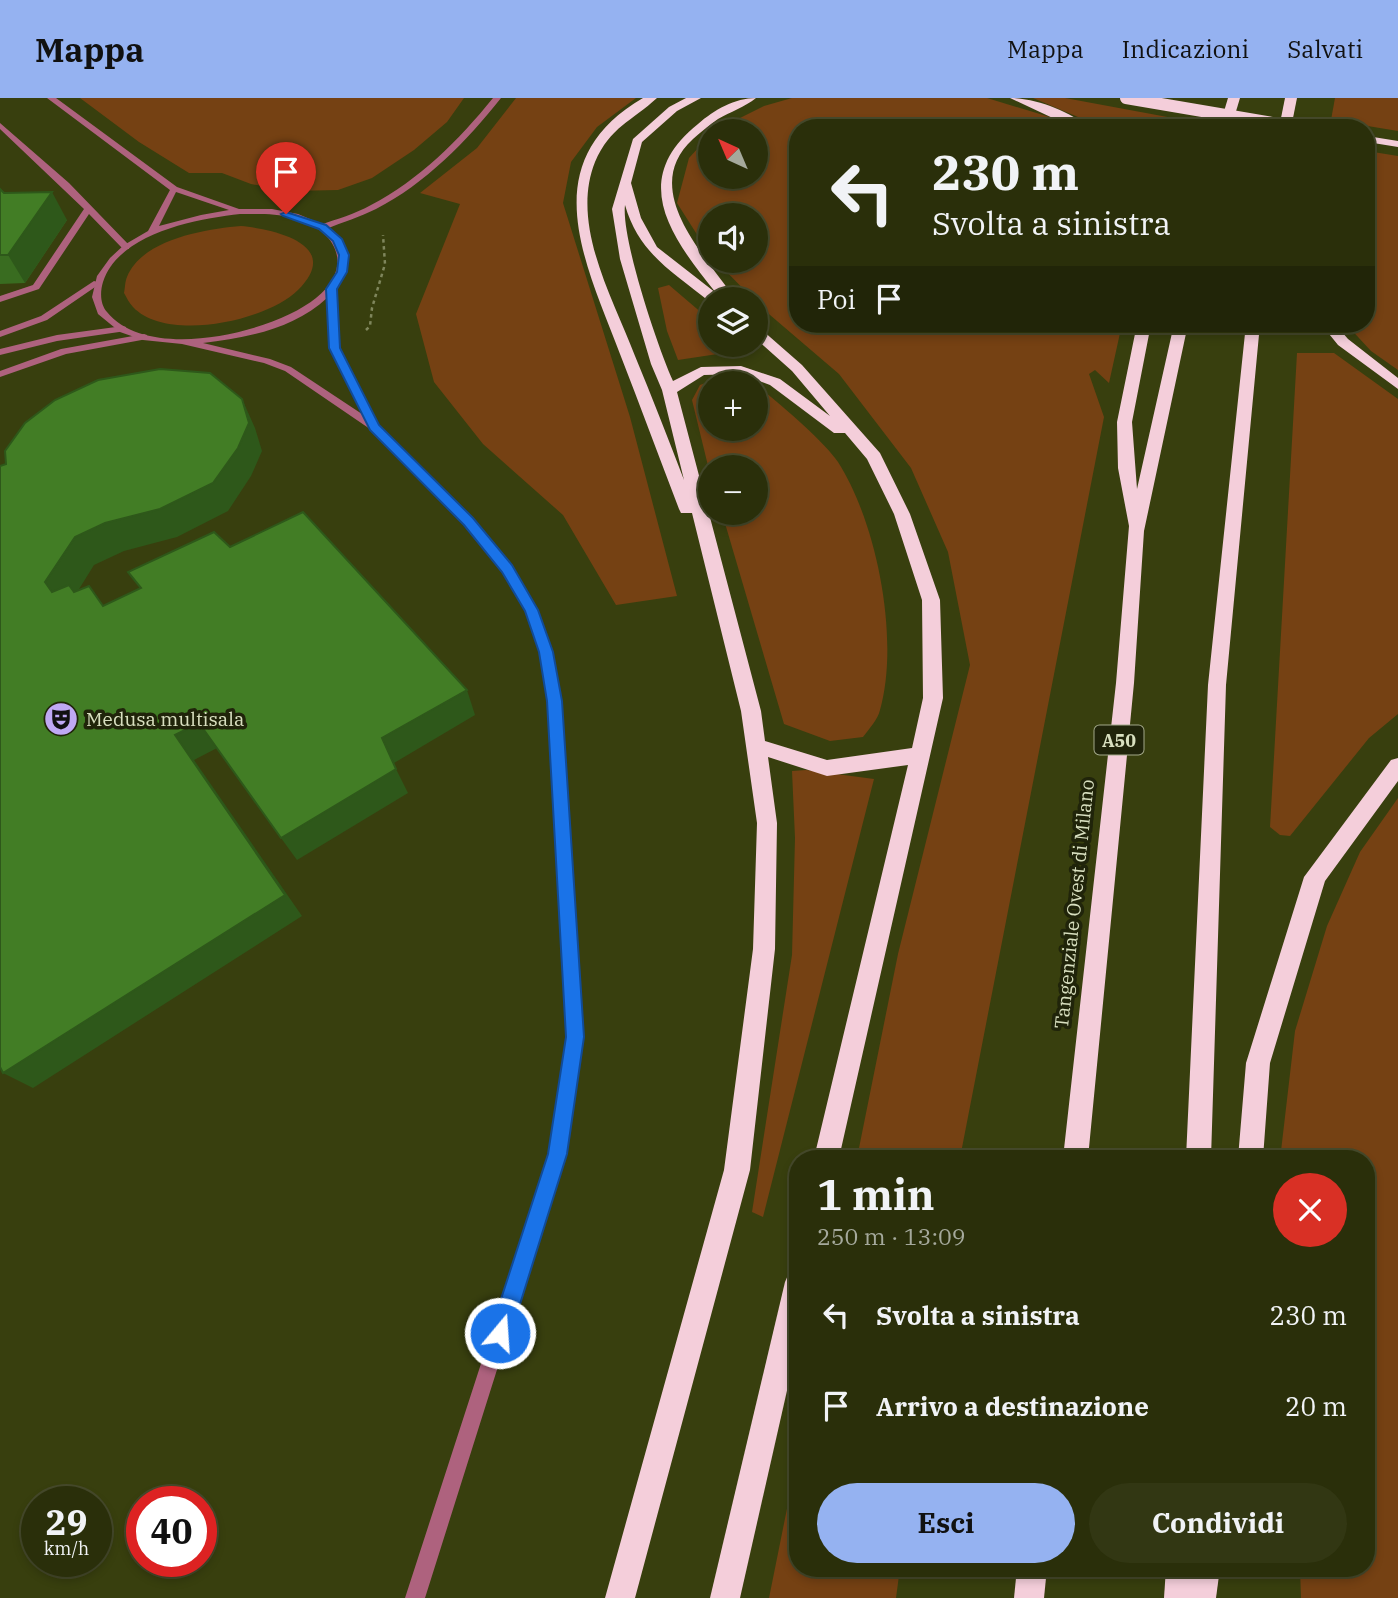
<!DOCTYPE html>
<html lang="it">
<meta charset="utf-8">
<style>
body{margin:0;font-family:"IBM Plex Serif",serif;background:#323713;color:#f1f3f6;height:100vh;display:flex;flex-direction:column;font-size:26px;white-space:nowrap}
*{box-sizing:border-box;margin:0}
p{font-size:23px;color:#a5a99c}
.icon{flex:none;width:38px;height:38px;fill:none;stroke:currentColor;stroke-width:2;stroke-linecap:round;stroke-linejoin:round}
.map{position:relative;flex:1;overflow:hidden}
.details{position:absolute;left:789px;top:1052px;width:586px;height:427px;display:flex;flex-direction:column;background:#2a2f0a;border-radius:28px;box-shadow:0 4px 10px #0003,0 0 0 2px #464a2b}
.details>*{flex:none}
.top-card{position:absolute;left:789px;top:21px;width:586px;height:214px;border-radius:28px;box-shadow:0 4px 10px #0003,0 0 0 2px #464a2b;background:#2a2f0a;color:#f1f3f6;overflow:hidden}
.needle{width:46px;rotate:316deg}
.tools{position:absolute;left:698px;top:21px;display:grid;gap:14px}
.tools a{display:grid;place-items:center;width:70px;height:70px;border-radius:50%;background:#2a2f0a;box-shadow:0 4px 10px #0003,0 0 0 2px #464a2b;font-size:35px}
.speed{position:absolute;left:21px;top:1388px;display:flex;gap:14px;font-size:35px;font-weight:700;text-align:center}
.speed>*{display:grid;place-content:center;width:91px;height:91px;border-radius:50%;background:#2a2f0a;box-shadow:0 4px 10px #0003,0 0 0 2px #464a2b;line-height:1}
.speed small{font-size:18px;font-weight:400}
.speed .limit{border:10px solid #d22;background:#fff;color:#111}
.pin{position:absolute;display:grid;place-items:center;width:60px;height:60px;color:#fff;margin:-72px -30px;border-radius:50% 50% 50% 0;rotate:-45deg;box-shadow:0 0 7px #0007}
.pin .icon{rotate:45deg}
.me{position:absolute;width:77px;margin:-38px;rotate:18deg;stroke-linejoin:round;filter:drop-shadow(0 0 5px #0008)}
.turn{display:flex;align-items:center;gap:24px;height:147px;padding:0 28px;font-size:32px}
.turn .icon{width:91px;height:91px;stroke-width:2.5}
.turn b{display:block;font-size:49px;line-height:60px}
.then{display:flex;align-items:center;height:66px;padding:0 28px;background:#0003;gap:14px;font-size:26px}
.round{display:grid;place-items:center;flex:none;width:74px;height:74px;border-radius:37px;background:#323713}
.headline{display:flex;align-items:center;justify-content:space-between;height:119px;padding:0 28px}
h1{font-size:42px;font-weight:700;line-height:52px}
.button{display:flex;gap:14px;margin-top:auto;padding:14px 28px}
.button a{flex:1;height:80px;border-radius:42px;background:#95b2f1;color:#111;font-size:28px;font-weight:700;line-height:80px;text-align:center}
.button a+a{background:#323713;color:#f1f3f6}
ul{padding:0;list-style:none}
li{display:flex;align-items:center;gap:21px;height:91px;padding:0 28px}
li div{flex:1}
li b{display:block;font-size:26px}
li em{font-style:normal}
header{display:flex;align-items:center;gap:42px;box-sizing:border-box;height:98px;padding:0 35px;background:#95b2f1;color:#111}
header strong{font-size:33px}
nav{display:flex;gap:38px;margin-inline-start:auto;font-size:24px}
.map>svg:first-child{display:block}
.green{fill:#754113}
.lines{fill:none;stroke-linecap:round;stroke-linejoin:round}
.path{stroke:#7f865c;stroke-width:2.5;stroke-dasharray:3.5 3.5;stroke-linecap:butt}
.service{fill:#ae627e;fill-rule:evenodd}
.tertiary{fill:#ae627e;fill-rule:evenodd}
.motorway{fill:#f4ceda;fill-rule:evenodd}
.motorway-bridge{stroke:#f4ceda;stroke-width:12}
.wall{fill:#396c20}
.shaded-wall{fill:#2e581a}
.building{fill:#427d25;stroke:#2e581a;stroke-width:2}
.route{fill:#1a73e8;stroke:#114b97;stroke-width:2}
.labels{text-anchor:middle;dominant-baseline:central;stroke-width:7;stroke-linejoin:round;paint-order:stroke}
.shield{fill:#20240a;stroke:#a2a889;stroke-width:2}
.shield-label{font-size:18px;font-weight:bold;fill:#d9e0c0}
.poi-label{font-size:19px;fill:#d9e0c0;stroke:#20240a;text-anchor:start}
.street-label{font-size:19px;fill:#d9e0c0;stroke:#20240a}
</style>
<header>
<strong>Mappa</strong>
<nav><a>Mappa</a><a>Indicazioni</a><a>Salvati</a></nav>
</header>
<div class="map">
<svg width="1398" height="1500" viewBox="0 0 1398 1500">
<rect width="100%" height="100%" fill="#383f0e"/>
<g class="green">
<polygon points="80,0 464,0 447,24 414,52 372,80 338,92 291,93 251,86 222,75 189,75 139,44"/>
<polygon points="516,0 636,0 597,29 571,64 563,105 630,319 677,498 616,507 563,417 483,346 434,284 416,216 460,106 420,95 477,50"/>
<polygon points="792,0 987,0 1053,20 1068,30 798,30 798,226 1122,226 1109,285 1095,272 1089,276 1104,319 960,1060 857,1060 898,856 970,567 948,454 911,370 839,276 763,211 716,163 756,163 756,117 710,117 710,157 677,105 689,60 710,37 710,79 756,79 756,33 714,33 764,8"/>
<polygon points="1033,0 1065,0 1189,23 1186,30 1104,30"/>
<polygon points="1335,0 1398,0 1398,33 1331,22"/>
<polygon points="1367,53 1398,58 1398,272 1371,253 1346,226 1367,226"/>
<path d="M241,128C273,131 344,146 298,192C267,223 167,245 133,209C129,205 127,200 124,195C125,191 125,183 127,179C142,141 206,131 241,128Z"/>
<polygon points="669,187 710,222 710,247 738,247 731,254 678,262 667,233 658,190"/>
<polygon points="1297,255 1334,255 1398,301 1398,616 1369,640 1290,738 1280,737 1270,729"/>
<path d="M727,277L747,280L753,285H710V331H756V287C777,303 824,343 838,364C877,425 900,541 880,612C878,621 869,631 863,639L830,643L784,626L722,415H756V369H710V376L692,302L700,287Z"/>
<polygon points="806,672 874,681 763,1119 752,1114 792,857 795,740 792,673"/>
<polygon points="1398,700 1398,1500 1301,1500 1300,1470 1367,1470 1367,1060 1303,1060 1281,1053 1295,933 1327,828 1360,754"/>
<polygon points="798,1356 798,1470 900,1470 896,1500 769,1500"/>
</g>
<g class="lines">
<polyline class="path" points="366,232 370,228 372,210 385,166 383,137"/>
<g class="service">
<path d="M493,0H501C467,43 425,86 376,111C360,119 343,124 326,131H320V127C337,121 355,116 371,107C419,82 459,42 493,0Z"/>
<polygon points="0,25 69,85 129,147 129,151 123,151 89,116 39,191 0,204 0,198 33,187 84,111 0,31"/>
<polygon points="94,183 101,185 47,222 0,239 0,233 41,218"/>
<polygon points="123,228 126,229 126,233 57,243 0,257 0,251 57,237"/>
<polygon points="144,236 147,237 147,241 66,256 0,279 0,273 61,251"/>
</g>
<path class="tertiary" d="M47,0H56L177,89L239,111H272L298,116L324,127L337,137L345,151L347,163L344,176L335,191L340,250L377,327L473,421L511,468L538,512L552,554L560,603L583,939L565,1056L425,1500H405L549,1056L567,939L548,603L540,554L526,512L503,474L465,427L370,331L285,273L264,265L182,246L143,242L120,234L98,216L92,199L97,178L110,160L124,147L148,133L170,92ZM176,94L229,112L201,117L159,128ZM240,116C258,116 276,115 293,120C337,131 355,169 316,200C273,235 148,265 107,214C100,206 100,194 103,184C119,135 196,121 240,116ZM327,200L330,250L362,316L291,269L270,261L203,245C246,240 294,231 327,200Z"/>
<g class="motorway">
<path d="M643,0H657C632,23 610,29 595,64C570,127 613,200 635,258C652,299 668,340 684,382L662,292L651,266L620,161L612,111L633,41L669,9L686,0H701L677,13L642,44L631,85L641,120L657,149L716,195C671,139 628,82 698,26C714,12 735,0 756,0C745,9 730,14 718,21C709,27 701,34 693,41C637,92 708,160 735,201H710V204C673,174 639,156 625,107C621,140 658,250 673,283L701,269L741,268L780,281L830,318L792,273L756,241V230L761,231L802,267L880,355L910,416L940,502L943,600L839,1060H814L908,667L827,678L768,659L777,725L775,851L750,1072L635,1500H605L724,1072L753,851L757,725L741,613L692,415H681L679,411C659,359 640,307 620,256C585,164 533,64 643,0ZM740,276L770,287L834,335H845L867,361L894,416L922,502L923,600L912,650L827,662L765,643L761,613L677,294L704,277Z"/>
<path d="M1010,0C1035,0 1070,13 1089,30H1074Z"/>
<polygon points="1228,0 1240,0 1231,30 1219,30"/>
<polygon points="1285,0 1297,0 1291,30 1279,30"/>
<polygon points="1367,38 1398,43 1398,49 1367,44"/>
<polygon points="1137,226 1151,226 1132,324 1137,391 1174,226 1188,226 1144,433 1134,585 1088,1060 1063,1060 1116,585 1129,428 1118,370 1117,324"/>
<polygon points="1246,226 1260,226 1226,587 1211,1060 1186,1060 1208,587"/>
<polygon points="1321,226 1335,226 1348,241 1398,280 1398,291 1338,247"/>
<polygon points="1398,660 1398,683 1325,783 1270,965 1263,1060 1238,1060 1246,965 1304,779 1391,662"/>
<polygon points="798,1171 798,1244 740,1500 710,1500 785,1184 789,1175"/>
<polygon points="1017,1470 1047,1470 1044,1500 1014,1500"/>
<polygon points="1166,1470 1220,1470 1216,1500 1164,1500"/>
</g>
<polyline class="motorway-bridge" points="1126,0 1302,30"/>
</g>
<polygon class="wall" points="0,91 4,95 67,122 25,185 0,186"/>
<g class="shaded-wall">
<polygon points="52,94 67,122 25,185 8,157"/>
<polygon points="242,301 255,330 262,353 251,378 228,413 177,439 124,453 94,467 76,496 52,494 45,484 75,439"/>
<polygon points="467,592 475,617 394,665 382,640"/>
<polygon points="199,625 217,650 194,662 302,818 33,990 3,975 175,637"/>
<polygon points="396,671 408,695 297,762 281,740"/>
</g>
<g class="building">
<polygon points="0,91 4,95 52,94 8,157 0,157"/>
<polygon points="160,271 210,275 242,301 249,325 238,350 213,385 160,411 105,425 75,439 45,484 52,494 69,487 74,494 89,488 103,508 141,490 128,474 214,434 230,449 303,414 467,592 382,640 396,671 281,740 199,625 175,637 285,797 3,975 0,969 0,368 6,366 5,353 25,325 55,302 98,282"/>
</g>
<polygon class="route" points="286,114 326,127 342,141 349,157 347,174 337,191 340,250 379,327 473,420 512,467 538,512 553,554 562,603 584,939 567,1056 511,1235 508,1242 500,1245 493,1242 490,1235 548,1056 566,939 547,603 539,554 525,513 502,474 464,427 370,332 329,250 326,191 337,174 339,157 333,143 319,131 283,118 281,116"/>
<defs>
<g id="theatre-disc" transform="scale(1.75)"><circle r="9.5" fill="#bfa9f4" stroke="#20240a"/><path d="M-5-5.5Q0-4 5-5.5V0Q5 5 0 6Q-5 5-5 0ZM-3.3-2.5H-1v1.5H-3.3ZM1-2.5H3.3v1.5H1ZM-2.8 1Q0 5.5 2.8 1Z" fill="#111"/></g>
</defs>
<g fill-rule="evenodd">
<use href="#theatre-disc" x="61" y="621"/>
</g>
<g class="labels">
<rect class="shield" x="1094.5" y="627.5" width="49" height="29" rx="5"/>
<g class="shield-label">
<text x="1119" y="642">A50</text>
</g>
<g class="poi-label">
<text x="86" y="621">Medusa multisala</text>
</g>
<g class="street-label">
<text transform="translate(1074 806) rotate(-84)">Tangenziale Ovest di Milano</text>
</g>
</g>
</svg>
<div class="tools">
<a><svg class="needle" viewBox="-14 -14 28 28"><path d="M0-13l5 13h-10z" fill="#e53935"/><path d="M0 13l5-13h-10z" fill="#a5a99c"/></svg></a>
<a><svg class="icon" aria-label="sound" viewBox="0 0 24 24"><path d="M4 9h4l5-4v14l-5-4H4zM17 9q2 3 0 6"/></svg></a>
<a><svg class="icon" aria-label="layers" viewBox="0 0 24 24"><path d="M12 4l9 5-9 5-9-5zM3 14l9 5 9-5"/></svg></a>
<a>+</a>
<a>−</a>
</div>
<div class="speed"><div>29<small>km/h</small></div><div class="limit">40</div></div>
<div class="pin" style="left:286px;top:116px;background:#d93025"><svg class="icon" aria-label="arrive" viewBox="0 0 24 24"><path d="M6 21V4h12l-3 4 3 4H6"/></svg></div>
<svg class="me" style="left:500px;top:1235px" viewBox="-20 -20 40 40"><circle r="17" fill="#1a73e8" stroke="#fff" stroke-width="3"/><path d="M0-11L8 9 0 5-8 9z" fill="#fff"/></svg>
<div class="top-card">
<div class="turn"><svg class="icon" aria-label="left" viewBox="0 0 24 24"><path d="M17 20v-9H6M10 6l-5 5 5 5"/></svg><div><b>230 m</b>Svolta a sinistra</div></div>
<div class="then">Poi<svg class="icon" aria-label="arrive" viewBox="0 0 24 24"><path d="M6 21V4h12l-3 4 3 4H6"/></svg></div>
</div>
<section class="details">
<div class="headline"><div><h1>1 min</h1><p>250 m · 13:09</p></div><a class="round" style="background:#d93025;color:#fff"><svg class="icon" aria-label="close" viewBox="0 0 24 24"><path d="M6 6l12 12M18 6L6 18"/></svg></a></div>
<ul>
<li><svg class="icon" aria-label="left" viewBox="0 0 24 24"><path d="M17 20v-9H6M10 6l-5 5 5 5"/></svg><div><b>Svolta a sinistra</b></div><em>230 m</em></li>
<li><svg class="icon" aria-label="arrive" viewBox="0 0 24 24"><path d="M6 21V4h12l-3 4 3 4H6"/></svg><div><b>Arrivo a destinazione</b></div><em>20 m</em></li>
</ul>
<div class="button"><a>Esci</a><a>Condividi</a></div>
</section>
</div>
